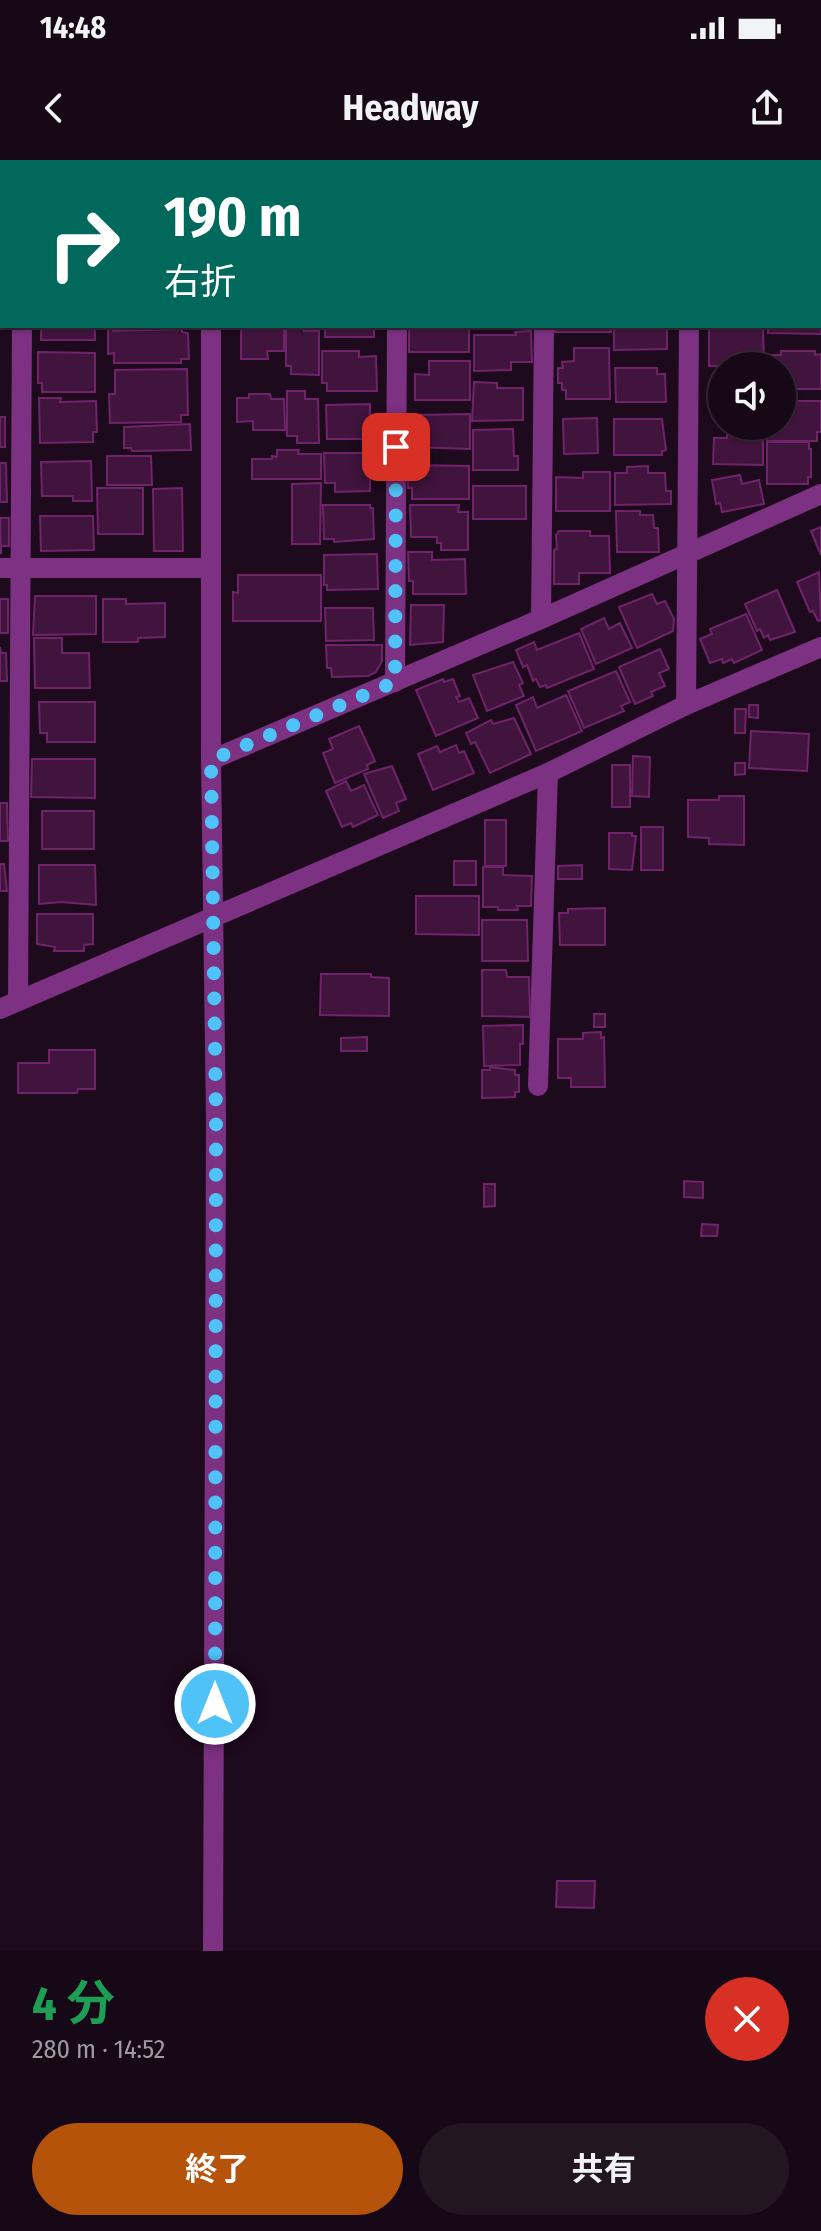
<!DOCTYPE html>
<html lang="ja">
<meta charset="utf-8">
<style>
body{margin:0;font-family:"Fira Sans Condensed","Noto Sans JP",sans-serif;background:#231623;color:#f1f3f6;height:100vh;display:flex;flex-direction:column;font-size:30px;white-space:nowrap}
*{box-sizing:border-box;margin:0}
p{font-size:26px;color:#9e9aa1}
.icon{flex:none;width:44px;height:44px;fill:none;stroke:currentColor;stroke-width:2;stroke-linecap:round;stroke-linejoin:round}
.map{position:relative;height:1791px;overflow:hidden}
.details{display:flex;flex-direction:column;background:#160816;flex:1}
.details>*{flex:none}
.top-card{position:absolute;left:0px;top:0px;width:822px;height:168px;box-shadow:0 2px 6px #0004,0 0 0 2px #352935;background:#00695c;color:#fff;overflow:hidden}
.fabs{position:absolute;left:708px;top:192px;display:grid;gap:16px}
.fabs a{display:grid;place-items:center;width:88px;height:88px;border-radius:50%;background:#160816;box-shadow:0 2px 6px #0004,0 0 0 2px #352935;font-size:40px}
.pin{position:absolute;display:grid;place-items:center;width:68px;height:68px;color:#fff;margin:-34px;border-radius:16px;box-shadow:0 4px 12px #0006}
.me{position:absolute;width:88px;margin:-44px;rotate:0deg;stroke-linejoin:round;filter:drop-shadow(0 0 6px #0008)}
.turn{display:flex;align-items:center;gap:28px;height:168px;padding:0 32px;font-size:36px}
.turn .icon{width:104px;height:104px;stroke-width:2.5}
.turn b{display:block;font-size:56px;line-height:68px}
.round{display:grid;place-items:center;flex:none;width:84px;height:84px;border-radius:42px;background:#231623}
.headline{display:flex;align-items:center;justify-content:space-between;height:136px;padding:0 32px}
h1{font-size:48px;font-weight:700;line-height:60px;color:#1e9e55}
.cta{display:flex;gap:16px;margin-top:auto;padding:16px 32px}
.cta a{flex:1;height:92px;border-radius:48px;background:#b45309;color:#fff;font-size:32px;font-weight:700;line-height:92px;text-align:center}
.cta a+a{background:#231623;color:#f1f3f6}
.status{display:flex;justify-content:space-between;align-items:center;height:56px;padding:0 40px;background:#160816;direction:ltr}
.status svg{height:22px;fill:currentColor}
header{display:flex;justify-content:space-between;align-items:center;height:104px;padding:0 32px;background:#160816;font-size:36px;font-weight:700}
.map>svg:first-child{display:block}
.building{fill:#41143d;stroke:#6f2469;stroke-width:2}
.lines{fill:none;stroke-linecap:round;stroke-linejoin:round}
.minor{stroke:#7c3182;stroke-width:20}
.route{stroke:#4fc3f7;stroke-width:14;stroke-dasharray:0 25.2}
</style>
<div class="status"><b>14:48</b><svg viewBox="0 0 49 12"><path d="M0 12V9h3v3zM5 12V6h3v6zM10 12V3h3v9zM15 12V0h3v12zM26 1h20v11H26zM47 4h2v5h-2z"/></svg></div>
<header><svg class="icon" aria-label="back" viewBox="0 0 24 24"><path d="M15 5l-7 7 7 7"/></svg>Headway<svg class="icon" aria-label="share" viewBox="0 0 24 24"><path d="M12 15V3M7 8l5-5 5 5M5 13v7h14v-7"/></svg></header>
<div class="map">
<svg width="821" height="1791" viewBox="0 0 821 1791">
<rect width="100%" height="100%" fill="#1e0a1d"/>
<g class="building">
<rect x="46" y="0" width="51" height="2"/>
<polygon points="767,0 821,0 821,27 820,2"/>
<polygon points="821,136 821,174 768,173 768,166 820,166"/>
<rect x="41" y="166" width="54" height="14"/>
<polygon points="241,166 284,166 284,191 267,191 268,199 241,199"/>
<polygon points="286,166 304,166 304,171 319,171 319,215 291,214 291,206 286,206"/>
<rect x="325" y="166" width="49" height="11"/>
<rect x="409" y="166" width="60" height="26"/>
<rect x="555" y="166" width="56" height="6"/>
<polygon points="614,166 667,166 667,189 614,190"/>
<polygon points="716,166 763,167 764,206 709,206 709,168"/>
<polygon points="108,169 113,169 113,171 182,169 182,172 188,173 189,199 181,199 181,203 114,203 114,193 108,194"/>
<polygon points="531,171 532,202 511,202 511,210 474,211 474,175 516,175 515,172"/>
<polygon points="574,188 609,188 610,239 566,239 566,230 562,230 562,223 558,223 558,208 563,208 562,202 574,201"/>
<polygon points="322,191 359,191 359,197 376,196 377,231 327,231 327,223 322,223"/>
<polygon points="781,191 815,191 815,195 821,194 821,229 782,229 782,206 767,206 767,195 781,195"/>
<polygon points="38,192 95,193 95,232 42,232 42,223 38,223"/>
<polygon points="429,201 470,201 470,240 415,240 415,214 429,215"/>
<polygon points="615,208 657,208 657,214 665,214 666,242 616,242"/>
<polygon points="187,209 188,255 181,255 181,262 110,263 109,234 115,234 115,210"/>
<polygon points="474,222 497,223 497,228 523,228 523,260 472,261"/>
<polygon points="287,231 305,231 305,239 318,239 319,283 297,283 297,276 287,276"/>
<polygon points="249,234 270,234 271,239 284,239 285,270 253,270 253,261 237,262 237,238 249,238"/>
<polygon points="39,238 61,238 60,242 96,241 97,272 93,272 93,282 40,283"/>
<polygon points="782,241 821,241 821,272 817,272 817,281 767,281 766,266 782,266"/>
<polygon points="370,244 370,266 376,266 376,275 370,275 370,279 327,279 326,245"/>
<polygon points="470,254 470,289 409,287 409,273 414,273 414,255"/>
<rect x="0" y="257" width="5" height="30"/>
<polygon points="597,258 598,293 564,294 563,259"/>
<polygon points="614,259 662,259 666,290 662,291 662,295 614,295"/>
<polygon points="190,264 191,290 132,291 131,288 124,288 124,267"/>
<polygon points="513,269 514,296 518,296 518,310 473,310 473,270"/>
<polygon points="727,269 750,269 750,278 763,278 763,305 713,304 714,278 727,278"/>
<polygon points="767,282 809,282 809,289 811,289 811,317 808,317 808,324 767,324"/>
<polygon points="277,290 299,290 298,294 321,294 321,319 252,319 252,299 272,299 272,296 277,297"/>
<polygon points="324,293 378,293 378,318 370,318 370,331 335,332 335,323 325,323"/>
<polygon points="107,296 151,296 152,325 107,325"/>
<polygon points="91,301 92,341 73,341 73,336 42,336 41,302"/>
<polygon points="0,303 6,303 7,342 0,342"/>
<polygon points="411,305 469,306 469,339 412,339 412,328 408,328 408,309 411,309"/>
<polygon points="648,306 648,313 665,313 666,331 671,331 671,344 615,345 615,313 627,313 627,307"/>
<polygon points="583,312 610,312 610,351 556,351 556,317 583,318"/>
<polygon points="740,315 742,324 759,320 764,344 722,352 720,343 716,344 712,320"/>
<polygon points="321,323 320,384 292,384 292,324"/>
<rect x="473" y="326" width="53" height="33"/>
<polygon points="97,328 143,328 143,374 98,374"/>
<polygon points="182,328 183,391 154,391 153,329"/>
<polygon points="323,345 370,345 370,348 373,348 374,379 334,382 334,379 324,379"/>
<polygon points="410,345 459,345 458,352 468,352 468,390 441,390 441,383 437,383 437,377 411,377"/>
<polygon points="616,351 640,351 640,355 653,355 654,368 658,368 659,392 617,392"/>
<polygon points="40,356 93,356 94,390 41,391"/>
<polygon points="0,358 9,358 9,386 1,386 1,394"/>
<polygon points="821,367 821,395 811,371"/>
<polygon points="559,371 590,371 590,376 609,376 610,413 579,413 579,424 554,424 554,390 557,389 556,375"/>
<polygon points="408,392 432,392 432,400 465,399 466,434 413,434 413,421 409,421"/>
<polygon points="377,394 378,429 327,430 327,425 324,425 324,395"/>
<polygon points="819,412 821,460 818,461 813,451 810,452 797,422"/>
<polygon points="238,415 321,415 321,461 233,461 233,432 238,433"/>
<polygon points="777,430 795,472 770,480 768,475 764,478 760,469 757,471 745,444"/>
<polygon points="652,434 657,444 665,441 674,459 673,471 637,488 619,447"/>
<polygon points="35,436 96,436 96,474 33,475"/>
<rect x="0" y="439" width="8" height="34"/>
<polygon points="103,439 126,439 126,444 165,443 165,477 138,478 138,482 103,482"/>
<polygon points="411,445 444,445 443,482 410,485"/>
<polygon points="325,448 373,448 374,480 326,481"/>
<polygon points="746,454 762,490 734,503 732,499 723,503 722,499 710,503 700,479 712,474 710,469"/>
<polygon points="604,458 609,469 620,463 632,488 596,504 581,469"/>
<polygon points="579,473 594,509 547,528 546,525 540,527 536,519 533,521 527,505 523,507 516,490 534,482 537,490"/>
<polygon points="34,478 62,478 62,493 89,493 90,528 35,528"/>
<polygon points="326,485 382,485 382,501 376,512 368,516 332,517 331,508 327,508"/>
<polygon points="0,487 1,493 6,493 7,521 0,521"/>
<polygon points="660,489 669,509 659,513 665,526 651,532 653,536 635,544 619,507"/>
<polygon points="513,502 523,523 519,525 524,536 487,551 473,515"/>
<polygon points="616,511 630,542 621,546 624,551 584,568 568,531"/>
<polygon points="443,519 444,522 453,519 460,536 456,537 459,542 469,538 478,558 436,576 416,530"/>
<polygon points="566,535 582,571 536,591 516,545 533,537 537,548"/>
<polygon points="39,542 95,542 95,582 47,582 47,573 40,573"/>
<polygon points="749,545 758,545 758,558 749,557"/>
<polygon points="735,549 746,549 745,573 735,573"/>
<polygon points="514,558 531,594 490,613 475,582 471,584 466,573 491,560 493,564"/>
<polygon points="359,566 375,601 367,605 368,609 335,623 323,593 333,589 329,579"/>
<polygon points="751,571 809,574 807,611 749,608"/>
<polygon points="456,585 459,593 464,591 474,613 433,630 418,594 437,586 440,592"/>
<polygon points="633,596 650,597 649,637 632,636"/>
<polygon points="32,599 95,599 95,638 31,637"/>
<polygon points="735,603 745,603 745,614 735,615"/>
<rect x="612" y="605" width="18" height="42"/>
<polygon points="392,606 406,639 396,643 399,651 383,658 364,614"/>
<polygon points="346,621 351,631 364,625 378,655 353,667 351,663 342,667 326,631"/>
<polygon points="719,636 744,636 744,685 709,684 709,678 688,677 688,640 719,640"/>
<polygon points="0,643 7,643 8,681 0,681"/>
<rect x="42" y="651" width="52" height="38"/>
<rect x="485" y="660" width="21" height="46"/>
<rect x="641" y="667" width="22" height="43"/>
<polygon points="609,673 632,673 632,676 636,676 632,710 609,709"/>
<rect x="454" y="701" width="22" height="24"/>
<polygon points="0,704 4,704 7,731 0,731"/>
<polygon points="39,705 95,705 96,745 61,742 39,744"/>
<polygon points="582,705 582,719 558,719 558,706"/>
<polygon points="483,707 503,707 503,715 532,716 531,746 517,746 518,750 498,750 498,747 483,747"/>
<polygon points="416,736 479,736 479,775 416,774"/>
<polygon points="605,748 605,785 560,785 559,753 568,753 568,749"/>
<polygon points="37,754 93,754 93,784 84,785 84,791 54,791 55,787 37,784"/>
<polygon points="482,760 527,760 528,801 482,801"/>
<polygon points="482,810 506,810 507,817 529,817 530,857 482,856"/>
<polygon points="321,814 371,814 371,817 389,818 389,856 320,855"/>
<rect x="594" y="854" width="11" height="13"/>
<polygon points="523,865 523,884 520,884 520,905 484,906 483,866"/>
<polygon points="601,872 601,878 604,877 605,927 571,927 571,918 558,918 558,879 583,879 583,873"/>
<polygon points="367,877 367,891 341,891 341,878"/>
<polygon points="49,890 95,890 95,929 78,929 77,933 18,933 18,903 49,903"/>
<polygon points="490,907 515,910 515,915 519,915 519,932 515,932 515,937 482,938 482,910 490,910"/>
<polygon points="684,1021 703,1022 703,1038 684,1037"/>
<polygon points="484,1024 495,1024 495,1046 484,1047"/>
<polygon points="702,1064 718,1065 717,1076 701,1076"/>
<polygon points="557,1721 595,1721 594,1748 556,1747"/>
</g>
<g class="lines">
<g class="minor">
<polyline points="22,2 22,0"/>
<polyline points="211,2 211,0"/>
<polyline points="397,2 397,0"/>
<polyline points="547,2 547,0"/>
<polyline points="691,2 691,0"/>
<polyline points="211,166 211,600 216,961 213,1791"/>
<polyline points="0,408 211,408"/>
<polyline points="541,459 544,166"/>
<polyline points="395,522 397,166"/>
<polyline points="686,545 689,166"/>
<polyline points="211,600 541,459 821,334"/>
<polyline points="18,841 22,166"/>
<polyline points="0,849 548,613 686,545 821,487"/>
<polyline points="538,926 548,613"/>
</g>
</g>
<g class="lines">
<polyline class="route" points="215,1544 216,961 211,600 395,522 396,287"/>
</g>
</svg>
<div class="fabs">
<a><svg class="icon" aria-label="sound" viewBox="0 0 24 24"><path d="M4 9h4l5-4v14l-5-4H4zM17 9q2 3 0 6"/></svg></a>
</div>
<div class="pin" style="left:396px;top:287px;background:#d93025"><svg class="icon" aria-label="arrive" viewBox="0 0 24 24"><path d="M6 21V4h12l-3 4 3 4H6"/></svg></div>
<svg class="me" style="left:215px;top:1544px" viewBox="-20 -20 40 40"><circle r="17" fill="#4fc3f7" stroke="#fff" stroke-width="3"/><path d="M0-11L8 9 0 5-8 9z" fill="#fff"/></svg>
<div class="top-card">
<div class="turn"><svg class="icon" aria-label="right" viewBox="0 0 24 24"><path d="M7 20v-9h11M14 6l5 5-5 5"/></svg><div><b>190 m</b>右折</div></div>
</div>
</div>
<section class="details">
<div class="headline"><div><h1>4 分</h1><p>280 m · 14:52</p></div><a class="round" style="background:#d93025;color:#fff"><svg class="icon" aria-label="close" viewBox="0 0 24 24"><path d="M6 6l12 12M18 6L6 18"/></svg></a></div>
<div class="cta"><a>終了</a><a>共有</a></div>
</section>
